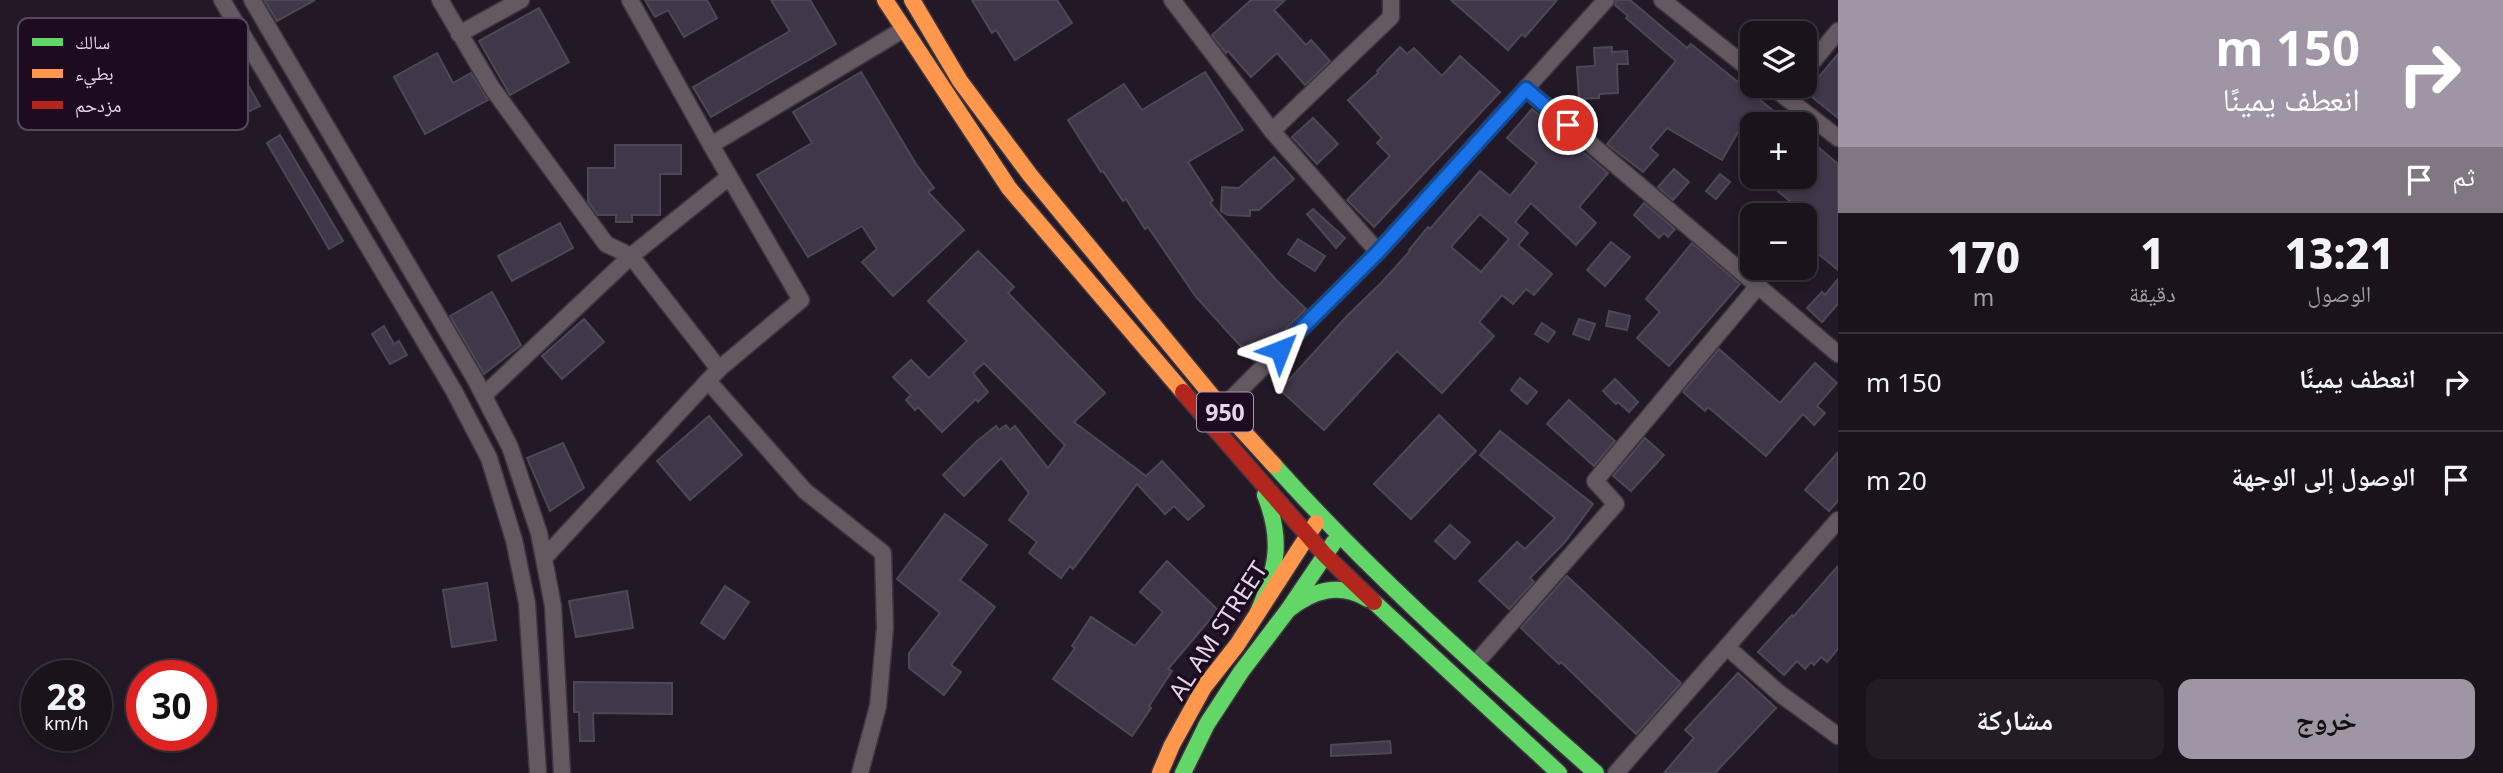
<!DOCTYPE html>
<html lang="ar">
<meta charset="utf-8">
<style>
body{margin:0;font-family:"Noto Sans","Noto Naskh Arabic",sans-serif;background:#231c25;color:#f1f3f6;direction:rtl;height:100vh;display:flex;flex-direction:column;font-size:26px;white-space:nowrap}
*{box-sizing:border-box;margin:0}
p{font-size:23px;color:#9f9ea3}
.icon{flex:none;width:38px;height:38px;fill:none;stroke:currentColor;stroke-width:2;stroke-linecap:round;stroke-linejoin:round}
.map{position:relative;flex:1;overflow:hidden;direction:ltr}
.panel{display:flex;flex-direction:column;background:#1a131c;width:665px}
.panel>*{flex:none}
.guide{background:#a095a4;color:#fff;overflow:hidden}
.buttons{position:absolute;left:1740px;top:21px;display:grid;gap:14px}
.buttons a{display:grid;place-items:center;width:77px;height:77px;border-radius:14px;background:#1a131c;box-shadow:0 4px 10px #0003,0 0 0 2px #38323b;font-size:35px}
.speed{position:absolute;left:21px;top:660px;display:flex;gap:14px;font-size:35px;font-weight:700;text-align:center}
.speed>*{display:grid;place-content:center;width:91px;height:91px;border-radius:50%;background:#1a131c;box-shadow:0 4px 10px #0003,0 0 0 2px #38323b;line-height:1}
.speed small{font-size:18px;font-weight:400}
.speed .limit{border:10px solid #d22;background:#fff;color:#111}
.pin{position:absolute;display:grid;place-items:center;width:60px;height:60px;color:#fff;margin:-30px;border:4px solid #fff;border-radius:50%;box-shadow:0 2px 7px #0007}
.me{position:absolute;width:77px;margin:-38px;rotate:45deg;stroke-linejoin:round;filter:drop-shadow(0 0 5px #0008)}
.turn{display:flex;align-items:center;gap:24px;height:147px;padding:0 28px;font-size:32px}
.turn .icon{width:91px;height:91px;stroke-width:2.5}
.turn b{display:block;font-size:49px;line-height:60px}
.then{display:flex;align-items:center;height:66px;padding:0 28px;background:#0003;gap:14px;font-size:26px}
.eta{display:flex;justify-content:space-evenly;align-items:center;height:119px;text-align:center}
.eta b{font-size:42px;font-weight:800;line-height:49px}
.action{display:flex;gap:14px;margin-top:auto;padding:14px 28px}
.action a{flex:1;height:80px;border-radius:14px;background:#a095a4;color:#111;font-size:28px;font-weight:800;line-height:80px;text-align:center}
.action a+a{background:#231c25;color:#f1f3f6}
ul{padding:0;list-style:none}
li{display:flex;align-items:center;gap:21px;height:98px;padding:0 28px;border-top:2px solid #38323b}
li div{flex:1}
li b{display:block;font-size:26px}
li em{font-style:normal}
main{display:flex;flex:1;min-height:0}
.map>svg:first-child{display:block}
.building{fill:#40374a;stroke:#4e4854;stroke-width:2;fill-rule:evenodd}
.lines{fill:none;stroke-linecap:round;stroke-linejoin:round}
.street-casing{stroke:#3d3540;stroke-width:19}
.fast-casing{stroke:#3d3540;stroke-width:19}
.slow-casing{stroke:#3d3540;stroke-width:19}
.jam-casing{stroke:#3d3540;stroke-width:19}
.street{stroke:#645961;stroke-width:16}
.fast{stroke:#63d668;stroke-width:16}
.slow{stroke:#ff974d;stroke-width:16}
.jam{stroke:#b3261e;stroke-width:16}
.route-casing{stroke:#114b97;stroke-width:18}
.route{stroke:#1a73e8;stroke-width:12}
.labels{text-anchor:middle;dominant-baseline:central;stroke-width:7;stroke-linejoin:round;paint-order:stroke}
.shield{fill:#1c0b21;stroke:#a89aac;stroke-width:2}
.shield-label{font-size:23px;font-weight:bold;fill:#e4d8e8}
.street-label{font-size:24px;fill:#e4d8e8;stroke:#1c0b21}
.key{fill:#1c0b21;stroke:#58485d;stroke-width:2}
.key-label{font-size:19px;fill:#e4d8e8}
</style>
<main>
<section class="panel">
<div class="guide">
<div class="turn"><svg class="icon" aria-label="right" viewBox="0 0 24 24"><path d="M7 20v-9h11M14 6l5 5-5 5"/></svg><div><b>150 m</b>انعطف يمينًا</div></div>
<div class="then">ثم<svg class="icon" aria-label="arrive" viewBox="0 0 24 24"><path d="M6 21V4h12l-3 4 3 4H6"/></svg></div>
</div>
<div class="eta">
<div><b>13:21</b><p>الوصول</p></div>
<div><b>1</b><p>دقيقة</p></div>
<div><b>170</b><p>m</p></div>
</div>
<ul>
<li><svg class="icon" aria-label="right" viewBox="0 0 24 24"><path d="M7 20v-9h11M14 6l5 5-5 5"/></svg><div><b>انعطف يمينًا</b></div><em>150 m</em></li>
<li><svg class="icon" aria-label="arrive" viewBox="0 0 24 24"><path d="M6 21V4h12l-3 4 3 4H6"/></svg><div><b>الوصول إلى الوجهة</b></div><em>20 m</em></li>
</ul>
<div class="action"><a>خروج</a><a>مشاركة</a></div>
</section>
<div class="map">
<svg width="1838" height="773" viewBox="0 0 1838 773">
<rect width="100%" height="100%" fill="#231926"/>
<g class="building">
<polygon points="264,0 315,0 277,21"/>
<polygon points="645,0 707,0 717,18 684,37 668,10 655,17"/>
<polygon points="771,0 810,0 836,44 711,117 693,87 790,31"/>
<polygon points="972,0 1057,0 1072,23 1015,60 996,30 992,33"/>
<polygon points="1251,0 1285,0 1274,10 1306,45 1311,40 1330,61 1305,85 1277,53 1251,77 1228,51 1226,53 1212,35"/>
<polygon points="1451,0 1557,0 1525,37 1522,34 1508,50"/>
<polygon points="1616,0 1630,0 1687,48 1691,44 1790,124 1754,124 1746,118 1722,160 1667,128 1650,148 1658,155 1643,172 1607,144 1676,61 1626,18 1628,16 1615,5"/>
<polygon points="539,8 569,62 510,95 479,41"/>
<polygon points="1400,47 1407,54 1414,48 1442,76 1460,56 1500,92 1374,227 1347,200 1390,156 1377,143 1382,138 1348,100 1378,73 1377,71"/>
<polygon points="1612,47 1612,52 1627,51 1628,64 1617,64 1618,93 1599,94 1599,98 1579,99 1577,67 1595,66 1594,48"/>
<polygon points="437,53 453,83 471,73 488,100 425,134 394,77"/>
<polygon points="1838,54 1838,118 1806,92"/>
<polygon points="232,57 260,106 248,112 220,63"/>
<polygon points="861,72 916,164 934,188 928,192 964,230 893,296 862,262 877,249 862,226 808,257 757,175 812,143 793,112"/>
<polygon points="1205,72 1243,130 1188,162 1213,200 1210,203 1277,281 1306,309 1254,361 1196,297 1148,227 1145,229 1126,199 1123,201 1103,171 1101,172 1068,120 1124,84 1142,110"/>
<path d="M1532,109L1608,173L1579,207L1596,223L1576,245L1531,203L1515,222L1528,233L1518,245L1552,274L1534,295L1526,289L1513,304L1502,295L1479,322L1494,336L1442,393L1397,351L1324,430L1280,390L1347,316L1381,283L1410,251L1409,250L1428,227L1430,229L1480,171L1510,196L1537,163L1507,138ZM1480,214L1509,239L1481,272L1451,247Z"/>
<polygon points="1313,118 1338,144 1317,164 1292,137"/>
<polygon points="280,135 343,241 329,249 267,143"/>
<polygon points="1804,135 1838,164 1838,270 1804,242 1804,215 1786,215 1795,205 1760,177 1804,177"/>
<polygon points="615,145 681,145 681,174 660,174 660,215 632,215 632,222 616,222 616,215 598,215 588,202 588,168 615,168"/>
<polygon points="1274,157 1294,179 1259,210 1250,210 1250,216 1228,215 1221,211 1222,187 1239,188"/>
<polygon points="1674,169 1689,182 1673,200 1658,187"/>
<polygon points="1720,174 1730,182 1716,199 1706,191"/>
<polygon points="1644,203 1675,229 1668,237 1664,233 1659,238 1634,215"/>
<polygon points="1313,209 1345,238 1336,248 1307,214"/>
<polygon points="560,223 573,248 512,281 498,256"/>
<polygon points="1298,239 1325,256 1315,271 1288,254"/>
<polygon points="1611,242 1630,257 1605,286 1587,270"/>
<polygon points="1692,243 1740,284 1669,366 1637,338 1660,312 1646,299"/>
<polygon points="978,251 1014,287 1008,293 1105,393 1074,422 1146,476 1162,461 1204,506 1188,520 1174,506 1165,514 1137,484 1073,569 1070,566 1061,578 1029,553 1037,542 1009,520 1029,493 1001,458 964,496 943,475 976,442 996,426 999,430 1006,425 1010,430 1015,426 1048,468 1065,445 984,363 973,373 988,392 978,402 976,399 942,432 918,407 915,410 906,400 911,395 893,377 911,360 929,378 967,341 928,301"/>
<polygon points="1838,279 1838,304 1822,322 1807,308 1822,292 1825,295"/>
<polygon points="492,292 521,345 484,374 450,316"/>
<polygon points="1609,311 1630,316 1627,330 1606,326"/>
<polygon points="584,319 604,342 562,379 542,356"/>
<polygon points="1579,319 1595,324 1589,340 1573,334"/>
<polygon points="1542,323 1555,332 1548,342 1535,334"/>
<polygon points="384,326 394,344 399,341 407,355 390,364 372,334"/>
<polygon points="1719,349 1780,403 1815,363 1837,383 1817,406 1825,413 1814,425 1803,414 1766,456 1708,407 1705,411 1683,392"/>
<polygon points="1520,378 1537,392 1527,404 1511,390"/>
<polygon points="1615,379 1638,402 1629,412 1618,402 1616,404 1603,391"/>
<polygon points="1569,400 1615,441 1594,466 1547,424"/>
<polygon points="1439,415 1476,451 1411,519 1374,484"/>
<polygon points="709,416 742,455 690,500 657,461"/>
<polygon points="1500,431 1593,504 1565,542 1530,578 1534,582 1509,609 1479,581 1517,542 1525,549 1555,518 1480,455"/>
<polygon points="1645,438 1664,455 1631,491 1613,476"/>
<polygon points="563,443 584,488 550,511 527,458"/>
<polygon points="1838,452 1838,501 1829,511 1805,490"/>
<polygon points="945,514 987,545 960,580 995,607 951,665 961,672 944,695 909,668 909,653 940,613 897,579"/>
<polygon points="1450,525 1470,542 1455,559 1435,541"/>
<polygon points="1167,561 1218,610 1168,669 1172,671 1149,706 1151,708 1132,736 1053,679 1075,648 1072,646 1091,617 1135,646 1163,612 1140,592"/>
<polygon points="1838,566 1838,649 1827,662 1821,657 1814,665 1811,662 1805,669 1797,661 1784,675 1758,652 1792,615 1793,617"/>
<polygon points="1567,576 1681,683 1636,734 1561,662 1559,664 1521,628"/>
<polygon points="487,583 496,640 452,647 443,590"/>
<polygon points="725,586 749,602 724,639 701,623"/>
<polygon points="627,591 633,628 576,637 569,601"/>
<polygon points="1738,673 1776,708 1715,773 1664,773 1694,738 1685,730"/>
<polygon points="574,682 672,683 672,714 593,713 594,741 580,741 579,712 574,712"/>
<polygon points="1390,741 1391,753 1331,756 1331,745"/>
</g>
<g class="lines">
<g class="street-casing">
<g id="street">
<polyline points="222,0 454,391 489,458 514,540 527,603 538,773"/>
<polyline points="252,0 475,379 510,447 539,533 553,606 562,773"/>
<polyline points="440,0 492,88 606,244 631,256 719,369"/>
<polyline points="1172,0 1272,131 1378,252"/>
<polyline points="1662,0 1752,71"/>
<polyline points="459,34 521,0"/>
<polyline points="1804,72 1838,31"/>
<polyline points="1771,86 1838,138"/>
<polyline points="1272,131 1391,17 1391,0"/>
<polyline points="711,145 904,29"/>
<polyline points="1758,286 1838,354"/>
<polyline points="708,381 805,491 883,553 885,628 878,706 860,773"/>
<polyline points="484,395 631,256 729,177"/>
<polyline points="1222,408 1378,252 1606,0"/>
<polyline points="544,558 719,369 801,300 711,145 630,0"/>
<polyline points="1727,647 1779,693 1838,736"/>
<polyline points="1475,664 1616,504 1595,481 1758,286 1526,89"/>
<polyline points="1616,773 1838,520"/>
</g>
</g>
<g class="fast-casing">
<g id="fast">
<path d="M1274,465C1373,576 1485,674 1596,773"/>
<polyline points="1374,602 1559,773"/>
<path d="M1288,610C1313,590 1339,582 1368,599"/>
<path d="M1258,612C1277,568 1283,540 1265,495"/>
<polyline points="1183,773 1207,724 1241,672 1288,610 1334,542"/>
</g>
</g>
<g class="slow-casing">
<g id="slow">
<polyline points="885,0 1009,188 1183,392"/>
<polyline points="912,0 960,81 1030,175 1222,408 1274,465"/>
<polyline points="1160,773 1172,745 1204,687 1237,645 1316,523"/>
</g>
</g>
<g class="jam-casing">
<polyline id="jam" points="1183,392 1325,555 1374,602"/>
</g>
<use href="#street" class="street"/>
<use href="#fast" class="fast"/>
<use href="#slow" class="slow"/>
<use href="#jam" class="jam"/>
</g>
<g class="lines">
<g class="route-casing">
<polyline id="route" points="1280,350 1378,252 1526,89 1568,125"/>
</g>
<use href="#route" class="route"/>
</g>
<g class="labels">
<rect class="shield" x="1197" y="392.5" width="56" height="39" rx="5"/>
<g class="shield-label">
<text x="1225" y="412">950</text>
</g>
<g class="street-label">
<text transform="translate(1217 630) rotate(-57)">AL AM STREET</text>
</g>
</g>
<rect x="18" y="18" width="230" height="112" rx="10" class="key"/>
<rect x="32" y="38" width="31" height="8" fill="#63d668"/>
<rect x="32" y="69" width="31" height="9" fill="#ff974d"/>
<rect x="32" y="101" width="31" height="8" fill="#b3261e"/>
<g class="key-label">
<text x="75" y="49">سالك</text>
<text x="75" y="80">بطيء</text>
<text x="75" y="112">مزدحم</text>
</g>
</svg>
<div class="buttons">
<a><svg class="icon" aria-label="layers" viewBox="0 0 24 24"><path d="M12 4l9 5-9 5-9-5zM3 14l9 5 9-5"/></svg></a>
<a>+</a>
<a>−</a>
</div>
<div class="speed"><div>28<small>km/h</small></div><div class="limit">30</div></div>
<div class="pin" style="left:1568px;top:125px;background:#d93025"><svg class="icon" aria-label="arrive" viewBox="0 0 24 24"><path d="M6 21V4h12l-3 4 3 4H6"/></svg></div>
<svg class="me" style="left:1280px;top:350px" viewBox="-20 -20 40 40"><path d="M0-17L14 15 0 8-14 15z" fill="#1a73e8" stroke="#fff" stroke-width="4"/></svg>
</div>
</main>
